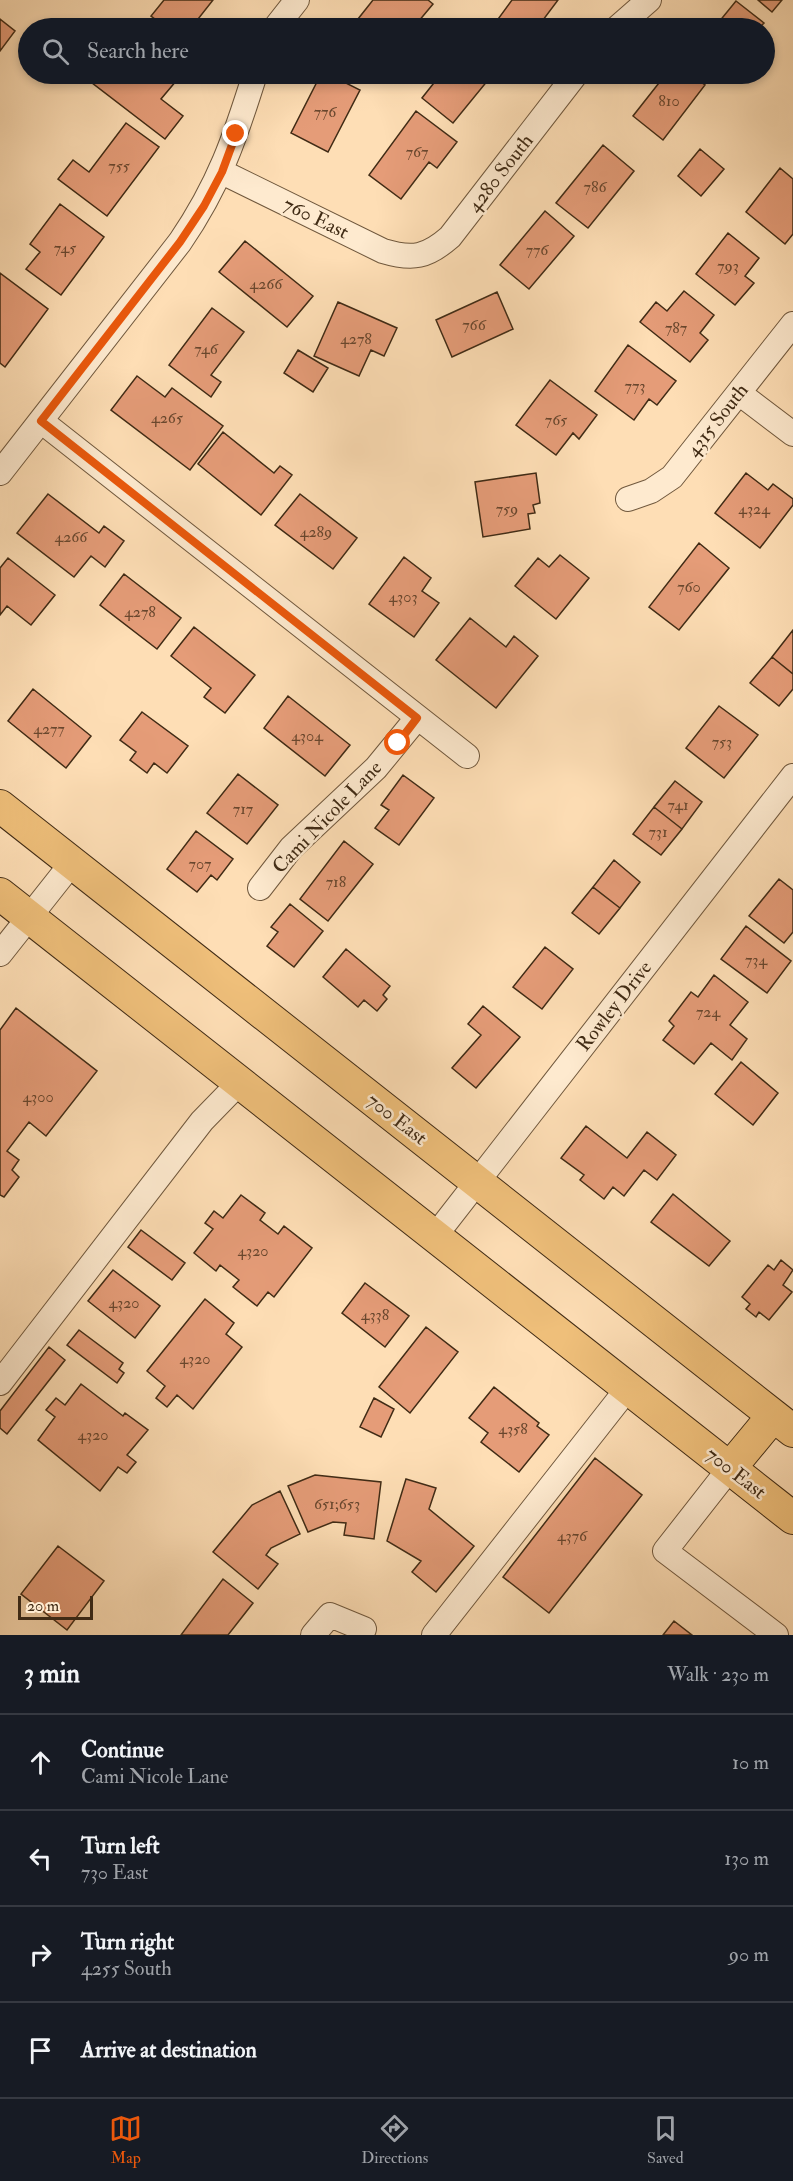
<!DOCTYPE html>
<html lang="en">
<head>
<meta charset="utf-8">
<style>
	:root { --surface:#171b24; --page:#20242c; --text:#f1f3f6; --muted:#9ea1a6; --line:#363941; --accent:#ea580c }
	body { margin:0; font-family:"IM FELL Double Pica",serif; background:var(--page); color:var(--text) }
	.scale { position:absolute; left:18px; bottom:15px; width:75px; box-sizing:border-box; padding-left:6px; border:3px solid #402b15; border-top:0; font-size:16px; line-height:21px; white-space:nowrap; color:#402b15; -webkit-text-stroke:4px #feeacf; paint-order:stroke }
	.stop { position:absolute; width:18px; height:18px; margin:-14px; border:4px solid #ea580c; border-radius:50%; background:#fff }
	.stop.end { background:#ea580c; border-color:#fff; box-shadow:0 2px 6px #0008 }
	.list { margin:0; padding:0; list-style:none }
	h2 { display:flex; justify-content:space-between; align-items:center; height:78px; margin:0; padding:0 24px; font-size:26px }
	h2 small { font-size:20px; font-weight:400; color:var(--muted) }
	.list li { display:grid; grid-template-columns:39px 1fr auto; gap:18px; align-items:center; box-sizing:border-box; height:96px; padding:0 24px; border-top:2px solid var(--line) }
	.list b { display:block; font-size:22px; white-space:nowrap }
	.list p { margin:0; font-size:20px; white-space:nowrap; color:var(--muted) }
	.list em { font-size:20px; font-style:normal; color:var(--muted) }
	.icon { flex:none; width:33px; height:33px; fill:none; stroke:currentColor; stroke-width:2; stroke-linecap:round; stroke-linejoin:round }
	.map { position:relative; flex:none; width:793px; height:1635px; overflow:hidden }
	.search { position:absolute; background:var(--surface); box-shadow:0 3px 9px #0003; left:18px; right:18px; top:18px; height:66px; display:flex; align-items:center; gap:15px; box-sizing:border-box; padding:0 21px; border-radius:33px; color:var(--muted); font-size:22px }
	.sheet { height:462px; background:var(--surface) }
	nav { display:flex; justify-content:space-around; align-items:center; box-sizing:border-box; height:84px; border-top:2px solid var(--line); background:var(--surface); font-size:16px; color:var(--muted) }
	nav a { display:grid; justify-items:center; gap:3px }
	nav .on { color:var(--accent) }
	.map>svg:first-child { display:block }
	.building { fill:#e59c78; stroke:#402b15; stroke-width:1.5 }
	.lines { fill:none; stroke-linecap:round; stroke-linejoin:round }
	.minor-casing { stroke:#70583d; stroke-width:26 }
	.major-casing { stroke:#402b15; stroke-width:34 }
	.minor { stroke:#feeacf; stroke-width:24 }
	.major { stroke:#efbf7a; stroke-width:32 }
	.route { stroke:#ea580c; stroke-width:8 }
	.labels { text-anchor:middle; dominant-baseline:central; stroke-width:5; stroke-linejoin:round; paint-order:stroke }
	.number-label { font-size:16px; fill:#69472e }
	.street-label { font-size:20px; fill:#402b15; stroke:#feeacf }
</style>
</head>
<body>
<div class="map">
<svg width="793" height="1635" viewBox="0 0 793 1635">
	<rect width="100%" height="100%" fill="#fedeb5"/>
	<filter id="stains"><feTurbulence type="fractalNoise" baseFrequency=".00333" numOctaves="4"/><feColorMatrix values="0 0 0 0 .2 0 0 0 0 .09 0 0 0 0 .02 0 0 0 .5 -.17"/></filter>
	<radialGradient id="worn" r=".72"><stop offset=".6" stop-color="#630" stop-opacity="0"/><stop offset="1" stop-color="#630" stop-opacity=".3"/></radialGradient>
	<!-- building -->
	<path class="building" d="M 164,0 L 213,0 L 191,28 L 167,28 L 151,16 Z
		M 373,0 L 428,0 L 433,4 L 413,28 L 369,28 L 358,19 Z
		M 512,0 L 558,0 L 537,28 L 496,28 L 493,26 Z
		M 758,0 L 782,0 L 772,12 Z
		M 736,1 L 764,23 L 759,28 L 714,28 Z
		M 0,19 L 15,31 L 0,51 Z
		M 91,74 L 182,74 L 161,99 L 183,116 L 165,139 L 87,79 Z
		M 321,74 L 328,74 L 360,90 L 328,152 L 291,133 Z
		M 441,74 L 493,74 L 453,123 L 422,98 Z
		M 666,74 L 690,74 L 705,85 L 663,140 L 633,116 Z
		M 416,111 L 457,142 L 437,168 L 429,162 L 401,199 L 369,175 Z
		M 126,123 L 159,147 L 107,216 L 58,179 L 73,160 L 89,172 Z
		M 603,145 L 634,171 L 588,228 L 556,203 Z
		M 700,149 L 724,169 L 701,196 L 678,176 Z
		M 780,168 L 793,179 L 793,234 L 785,244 L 746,212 Z
		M 60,204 L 104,237 L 61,295 L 26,269 L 40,252 L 30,244 Z
		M 545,211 L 574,236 L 529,289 L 500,265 Z
		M 728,233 L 759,258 L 745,276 L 754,283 L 735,305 L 696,274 Z
		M 245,241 L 313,296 L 287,327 L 219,272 Z
		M 0,273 L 48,309 L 5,367 L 0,363 Z
		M 684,291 L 714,315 L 700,333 L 708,340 L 690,362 L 640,322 L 656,302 L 667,311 Z
		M 497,292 L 513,329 L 452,357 L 436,320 Z
		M 338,302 L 397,328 L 384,356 L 371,350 L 359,376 L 314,356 Z
		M 212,308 L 244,332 L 211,375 L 221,382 L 211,397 L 169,365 Z
		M 628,345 L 676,381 L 657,405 L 649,399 L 634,420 L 595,391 Z
		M 298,350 L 328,368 L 313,392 L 284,373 Z
		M 137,376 L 165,397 L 172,388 L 223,426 L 190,470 L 111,410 Z
		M 550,380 L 597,415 L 579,439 L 573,433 L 556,455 L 516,425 Z
		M 223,432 L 274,473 L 280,466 L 292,475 L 261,515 L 198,464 Z
		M 536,473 L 540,503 L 533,505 L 535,513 L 528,514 L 530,529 L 483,537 L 475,482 Z
		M 746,473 L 768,490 L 773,484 L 793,499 L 793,505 L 760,548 L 715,513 Z
		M 48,494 L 99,533 L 104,526 L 124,541 L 105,567 L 91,556 L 74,577 L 17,533 Z
		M 300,494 L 357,538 L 333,569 L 275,525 Z
		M 699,543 L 729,568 L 679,630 L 649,607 Z
		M 560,555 L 589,578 L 556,619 L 515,586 L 538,558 L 549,567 Z
		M 404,557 L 431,578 L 422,591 L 439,603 L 414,637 L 369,604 Z
		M 8,558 L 55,595 L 31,625 L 7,606 L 0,615 L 0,568 Z
		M 124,574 L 181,618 L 157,649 L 100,605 Z
		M 470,618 L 506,647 L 514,636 L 538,656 L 496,708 L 436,660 Z
		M 194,627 L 255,675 L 225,713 L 204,697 L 211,688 L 171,656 Z
		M 793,630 L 793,674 L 772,657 Z
		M 772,657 L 793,674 L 793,689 L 779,706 L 750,683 Z
		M 33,689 L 91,736 L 66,768 L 8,721 Z
		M 288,696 L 350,745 L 325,776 L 264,728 Z
		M 719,706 L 758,735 L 724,778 L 686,748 Z
		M 142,712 L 188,746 L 167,773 L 154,763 L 147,773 L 130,760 L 136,752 L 120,740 Z
		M 238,774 L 278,805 L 247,844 L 207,813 Z
		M 403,775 L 434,798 L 399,845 L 375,828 L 389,810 L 381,805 Z
		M 675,781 L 702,802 L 682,829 L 654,807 Z
		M 654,807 L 682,829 L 661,855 L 633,834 Z
		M 196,831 L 233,859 L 217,880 L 211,875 L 197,892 L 167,869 Z
		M 344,841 L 373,864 L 328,921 L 300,899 Z
		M 614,860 L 640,882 L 620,908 L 593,887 Z
		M 779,879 L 793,890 L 793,932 L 784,943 L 749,916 Z
		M 593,887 L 620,908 L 599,934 L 572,913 Z
		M 290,904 L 323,931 L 294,967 L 267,946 L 278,932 L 271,927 Z
		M 746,926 L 791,961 L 767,993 L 721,959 Z
		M 545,947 L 573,969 L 542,1009 L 513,987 Z
		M 346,949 L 390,986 L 383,995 L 387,999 L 377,1011 L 364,1000 L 358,1007 L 323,977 Z
		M 714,975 L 748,1002 L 730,1025 L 747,1039 L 732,1060 L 711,1043 L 694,1064 L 663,1040 L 674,1026 L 669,1021 L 691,992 L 698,997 Z
		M 483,1006 L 520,1037 L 476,1088 L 452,1068 L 481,1035 L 468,1024 Z
		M 16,1008 L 97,1071 L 46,1136 L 29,1122 L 7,1151 L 19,1160 L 12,1170 L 19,1177 L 4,1197 L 0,1195 L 0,1030 Z
		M 741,1062 L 778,1093 L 753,1125 L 715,1094 Z
		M 586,1126 L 627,1158 L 647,1132 L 676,1155 L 657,1180 L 644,1170 L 624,1196 L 613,1187 L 604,1199 L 580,1180 L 584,1175 L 561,1158 Z
		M 673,1194 L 730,1241 L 709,1266 L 651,1222 Z
		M 241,1195 L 265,1213 L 260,1220 L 278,1234 L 284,1226 L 312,1248 L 274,1297 L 268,1292 L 257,1306 L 233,1287 L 239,1280 L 220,1265 L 216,1271 L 194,1253 L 213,1229 L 205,1223 L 214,1211 L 223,1218 Z
		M 141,1230 L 185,1263 L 172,1280 L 128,1247 Z
		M 781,1260 L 793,1270 L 783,1285 L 792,1292 L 769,1320 L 759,1312 L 756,1317 L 746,1309 L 750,1304 L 742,1297 L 768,1265 L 774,1270 Z
		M 113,1270 L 160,1306 L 135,1338 L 88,1301 Z
		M 365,1283 L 409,1316 L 385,1347 L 342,1313 Z
		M 205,1299 L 234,1323 L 226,1334 L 242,1347 L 193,1409 L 177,1395 L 167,1407 L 156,1398 L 165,1386 L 147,1371 Z
		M 426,1327 L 458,1352 L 410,1413 L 379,1387 Z
		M 79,1330 L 123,1363 L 119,1369 L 124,1373 L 117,1383 L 67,1345 Z
		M 49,1347 L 65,1360 L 7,1434 L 0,1428 L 0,1411 Z
		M 81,1384 L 123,1416 L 125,1413 L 148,1430 L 127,1455 L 136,1462 L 127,1473 L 118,1467 L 100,1491 L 38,1440 L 55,1417 L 46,1410 L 56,1398 L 65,1405 Z
		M 494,1387 L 539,1423 L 537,1426 L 549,1435 L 519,1472 L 481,1442 L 488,1433 L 469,1418 Z
		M 374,1398 L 394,1409 L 381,1437 L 360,1427 Z
		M 595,1458 L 642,1495 L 549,1613 L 503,1577 Z
		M 315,1475 L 381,1482 L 374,1539 L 344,1535 L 346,1523 L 333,1522 L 308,1532 L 288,1486 Z
		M 406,1479 L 436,1488 L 429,1509 L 474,1546 L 436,1592 L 412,1572 L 421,1561 L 387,1541 Z
		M 280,1491 L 300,1534 L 271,1548 L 266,1555 L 278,1564 L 258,1589 L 213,1552 L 252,1505 Z
		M 58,1546 L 104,1581 L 67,1630 L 21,1594 Z
		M 223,1579 L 253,1603 L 228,1635 L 181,1635 Z
		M 674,1621 L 692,1635 L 663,1635 Z"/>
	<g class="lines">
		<!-- minor casing -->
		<g class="minor-casing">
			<path id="minor" d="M 275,28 L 297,0
				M 617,28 L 649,0
				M 222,172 L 383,251 C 413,260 427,257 450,237 L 576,74
				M 739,393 L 793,434
				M 41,421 L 467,756
				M 0,473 L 180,242 C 219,185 235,138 255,74
				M 628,499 L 651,491 L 672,477 L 793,324
				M 260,888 L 291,848 L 376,768 L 417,718
				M 0,954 L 72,863
				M 435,1236 L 793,776
				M 0,1383 L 202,1121 L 239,1083
				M 730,1468 L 665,1551 L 776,1635
				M 313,1635 L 330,1615 L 364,1629
				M 434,1635 L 628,1388"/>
		</g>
		<!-- major casing -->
		<g class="major-casing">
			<path id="major" d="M 0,806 L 793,1431
				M 0,894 L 793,1518
				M 730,1468 L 773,1416"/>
		</g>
		<!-- minor -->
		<use href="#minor" class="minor"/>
		<!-- major -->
		<use href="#major" class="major"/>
	</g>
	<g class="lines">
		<!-- route -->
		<path class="route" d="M 236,134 L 222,172 L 204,206 L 180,242 L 41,421 L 417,718 L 398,743"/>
	</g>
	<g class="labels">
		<!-- number labels -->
		<g class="number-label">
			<text x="669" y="101">810</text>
			<text x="325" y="112">776</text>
			<text x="417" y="152">767</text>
			<text x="119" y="166">755</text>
			<text x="595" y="187">786</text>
			<text x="65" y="248">745</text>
			<text x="537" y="250">776</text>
			<text x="728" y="266">793</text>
			<text x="266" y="284">4266</text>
			<text x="474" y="325">766</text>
			<text x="676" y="328">787</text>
			<text x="356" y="339">4278</text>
			<text x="206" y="349">746</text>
			<text x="635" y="386">773</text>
			<text x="167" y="418">4265</text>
			<text x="556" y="420">765</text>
			<text x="507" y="509">759</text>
			<text x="754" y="509">4324</text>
			<text x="316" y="532">4289</text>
			<text x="71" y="537">4266</text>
			<text x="689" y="587">760</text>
			<text x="403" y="597">4303</text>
			<text x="140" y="612">4278</text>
			<text x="49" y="729">4277</text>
			<text x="307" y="736">4304</text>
			<text x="722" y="742">753</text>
			<text x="678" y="805">741</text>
			<text x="243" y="809">717</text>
			<text x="658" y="832">731</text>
			<text x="200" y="864">707</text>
			<text x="336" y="882">718</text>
			<text x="756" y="960">734</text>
			<text x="708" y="1012">724</text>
			<text x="38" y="1097">4300</text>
			<text x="253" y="1251">4320</text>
			<text x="124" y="1303">4320</text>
			<text x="375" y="1315">4338</text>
			<text x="195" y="1359">4320</text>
			<text x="513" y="1429">4358</text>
			<text x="93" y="1435">4320</text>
			<text x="337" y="1504">651;653</text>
			<text x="572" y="1536">4376</text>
		</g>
		<!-- street labels -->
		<g class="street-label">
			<text transform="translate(500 173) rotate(-52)">4280 South</text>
			<text transform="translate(316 218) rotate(26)">760 East</text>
			<text transform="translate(717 420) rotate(-52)">4315 South</text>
			<text transform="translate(327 817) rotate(-46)">Cami Nicole Lane</text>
			<text transform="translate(614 1006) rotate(-52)">Rowley Drive</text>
			<text transform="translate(397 1119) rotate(38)">700 East</text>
			<text transform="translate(736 1473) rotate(38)">700 East</text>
		</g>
	</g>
	<rect width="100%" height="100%" filter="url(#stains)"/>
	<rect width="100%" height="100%" fill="url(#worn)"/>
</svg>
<div class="scale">20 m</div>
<div class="stop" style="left:398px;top:743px"></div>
<div class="stop end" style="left:236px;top:134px"></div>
<div class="search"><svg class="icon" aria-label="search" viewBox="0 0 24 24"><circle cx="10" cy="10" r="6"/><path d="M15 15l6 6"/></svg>Search here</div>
</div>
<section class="sheet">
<h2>3 min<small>Walk · 230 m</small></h2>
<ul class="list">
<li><svg class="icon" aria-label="ahead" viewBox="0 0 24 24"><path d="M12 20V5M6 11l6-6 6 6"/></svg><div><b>Continue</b><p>Cami Nicole Lane</p></div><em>10 m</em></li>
<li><svg class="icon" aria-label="left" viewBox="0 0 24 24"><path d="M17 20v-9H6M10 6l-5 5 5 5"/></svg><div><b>Turn left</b><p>730 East</p></div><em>130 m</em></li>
<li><svg class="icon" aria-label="right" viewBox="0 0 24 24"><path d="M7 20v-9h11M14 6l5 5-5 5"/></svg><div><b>Turn right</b><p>4255 South</p></div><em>90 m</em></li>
<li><svg class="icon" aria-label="arrive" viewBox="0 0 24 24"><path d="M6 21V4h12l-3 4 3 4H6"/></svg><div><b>Arrive at destination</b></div></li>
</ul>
</section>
<nav>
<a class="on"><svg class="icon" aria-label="map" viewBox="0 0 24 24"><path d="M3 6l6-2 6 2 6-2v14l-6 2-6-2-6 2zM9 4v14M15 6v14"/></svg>Map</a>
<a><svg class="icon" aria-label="directions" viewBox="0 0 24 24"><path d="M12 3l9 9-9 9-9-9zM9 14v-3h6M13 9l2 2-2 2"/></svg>Directions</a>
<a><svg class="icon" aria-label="saved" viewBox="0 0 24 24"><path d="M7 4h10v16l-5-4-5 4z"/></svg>Saved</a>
</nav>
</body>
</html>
